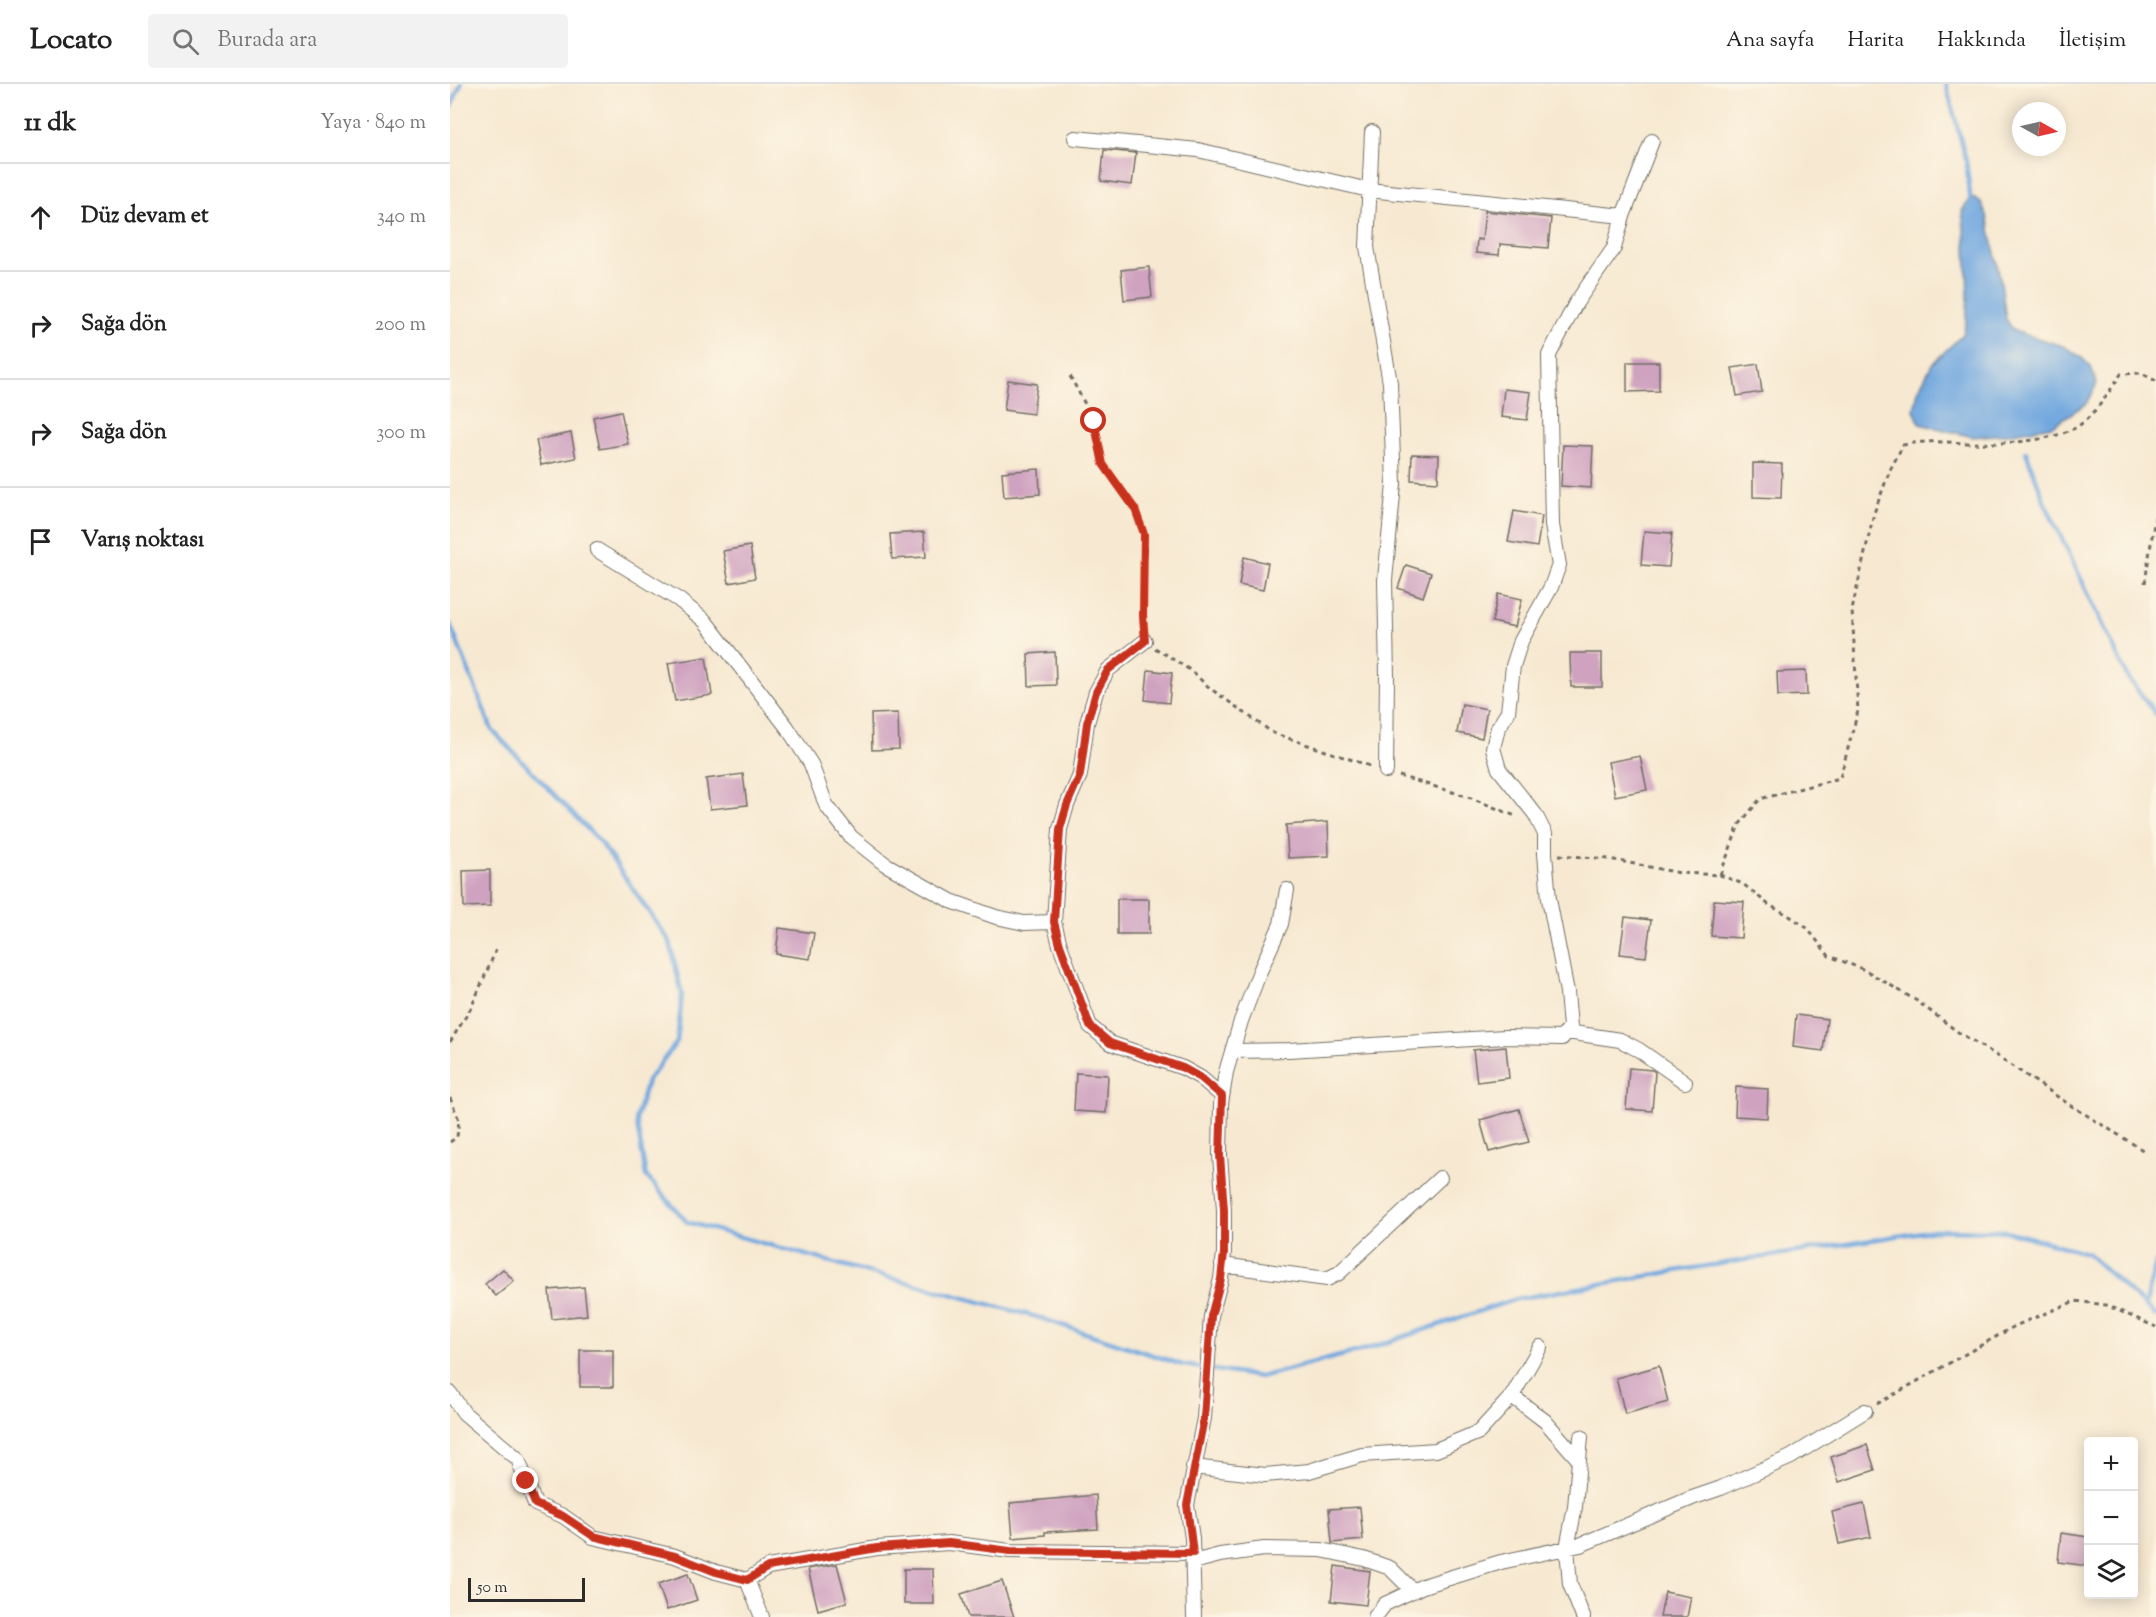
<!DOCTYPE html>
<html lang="tr">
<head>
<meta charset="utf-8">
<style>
	:root { --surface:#fff; --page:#f2f2f2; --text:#222; --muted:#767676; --line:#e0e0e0 }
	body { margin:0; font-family:"Sorts Mill Goudy",serif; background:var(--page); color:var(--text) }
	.controls { position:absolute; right:18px; bottom:18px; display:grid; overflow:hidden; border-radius:6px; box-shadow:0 3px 15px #0003 }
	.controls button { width:54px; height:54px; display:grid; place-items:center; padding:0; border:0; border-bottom:2px solid var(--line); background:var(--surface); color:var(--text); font:30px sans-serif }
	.compass { position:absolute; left:1562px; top:18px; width:54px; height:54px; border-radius:50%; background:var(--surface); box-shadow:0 3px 15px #0003; rotate:98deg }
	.scale { position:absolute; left:18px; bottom:15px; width:117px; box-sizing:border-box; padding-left:6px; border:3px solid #2b2b2b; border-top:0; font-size:16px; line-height:21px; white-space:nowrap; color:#2b2b2b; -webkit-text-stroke:4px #fcf5e5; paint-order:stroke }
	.stop { position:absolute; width:18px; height:18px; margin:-14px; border:4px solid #c8321e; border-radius:50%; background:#fff }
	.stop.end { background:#c8321e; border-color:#fff; box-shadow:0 2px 6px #0008 }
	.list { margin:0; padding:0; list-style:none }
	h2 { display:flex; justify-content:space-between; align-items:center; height:78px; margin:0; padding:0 24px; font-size:26px }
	h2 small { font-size:20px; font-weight:400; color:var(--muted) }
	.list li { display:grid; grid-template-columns:39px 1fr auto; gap:18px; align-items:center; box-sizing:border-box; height:108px; padding:0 24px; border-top:2px solid var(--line) }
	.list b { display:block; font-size:22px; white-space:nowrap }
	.list em { font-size:20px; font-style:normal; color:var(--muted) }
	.icon { flex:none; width:33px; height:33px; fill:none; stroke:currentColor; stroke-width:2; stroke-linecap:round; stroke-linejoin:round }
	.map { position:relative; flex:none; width:1706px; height:1533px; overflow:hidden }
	header { display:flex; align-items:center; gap:36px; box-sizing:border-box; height:84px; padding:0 30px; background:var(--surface); border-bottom:2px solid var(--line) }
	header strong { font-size:28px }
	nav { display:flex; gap:33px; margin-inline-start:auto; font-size:21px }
	.search { width:420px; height:54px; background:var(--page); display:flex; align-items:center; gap:15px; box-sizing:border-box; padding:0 21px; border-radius:6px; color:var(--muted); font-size:22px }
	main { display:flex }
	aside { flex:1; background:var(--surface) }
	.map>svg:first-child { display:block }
	.water { fill:#71a7df; stroke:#4e6985; stroke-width:1.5 }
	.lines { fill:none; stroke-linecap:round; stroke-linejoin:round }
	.stream { stroke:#71a7df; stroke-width:4.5 }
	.building { fill:#cfa2c0 }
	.minor-casing { stroke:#726e65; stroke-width:16 }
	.path { stroke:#726e65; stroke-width:3; stroke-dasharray:4.5 4.5; stroke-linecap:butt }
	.minor { stroke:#fff; stroke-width:14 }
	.route { stroke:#c8321e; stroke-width:8 }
</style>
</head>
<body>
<header>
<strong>Locato</strong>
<div class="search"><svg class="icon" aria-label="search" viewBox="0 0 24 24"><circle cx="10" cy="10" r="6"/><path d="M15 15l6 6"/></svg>Burada ara</div>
<nav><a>Ana sayfa</a><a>Harita</a><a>Hakkında</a><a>İletişim</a></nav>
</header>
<main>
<aside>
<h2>11 dk<small>Yaya · 840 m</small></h2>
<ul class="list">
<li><svg class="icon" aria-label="ahead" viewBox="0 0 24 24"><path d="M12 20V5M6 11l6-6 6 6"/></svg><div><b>Düz devam et</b></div><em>340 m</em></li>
<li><svg class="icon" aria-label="right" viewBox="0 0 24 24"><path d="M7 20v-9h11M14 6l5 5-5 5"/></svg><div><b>Sağa dön</b></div><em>200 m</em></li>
<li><svg class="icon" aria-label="right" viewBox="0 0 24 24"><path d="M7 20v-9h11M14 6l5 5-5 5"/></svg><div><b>Sağa dön</b></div><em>300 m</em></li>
<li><svg class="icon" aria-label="arrive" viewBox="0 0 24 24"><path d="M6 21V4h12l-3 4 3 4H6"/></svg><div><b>Varış noktası</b></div></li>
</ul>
</aside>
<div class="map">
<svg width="1706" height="1533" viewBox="0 0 1706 1533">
	<rect width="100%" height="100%" fill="#fcf5e5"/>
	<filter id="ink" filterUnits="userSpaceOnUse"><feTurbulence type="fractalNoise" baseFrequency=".0167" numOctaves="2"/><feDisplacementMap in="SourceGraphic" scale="12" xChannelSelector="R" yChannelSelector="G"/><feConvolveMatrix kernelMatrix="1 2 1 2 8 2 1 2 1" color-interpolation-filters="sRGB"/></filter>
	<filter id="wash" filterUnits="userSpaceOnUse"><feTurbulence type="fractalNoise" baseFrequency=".008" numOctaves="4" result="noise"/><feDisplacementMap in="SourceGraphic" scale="24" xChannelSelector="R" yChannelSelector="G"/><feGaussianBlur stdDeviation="1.35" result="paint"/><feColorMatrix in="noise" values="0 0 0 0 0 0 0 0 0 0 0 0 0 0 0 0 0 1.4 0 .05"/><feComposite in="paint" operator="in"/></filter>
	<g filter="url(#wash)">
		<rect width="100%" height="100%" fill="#f7e9d1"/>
		<!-- water -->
		<path class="water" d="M 1519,115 L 1526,115 L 1531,118 L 1537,131 L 1551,198 L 1556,235 L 1564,247 L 1613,262 L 1630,272 L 1641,283 L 1647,300 L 1636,320 L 1602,342 L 1557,350 L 1523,353 L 1470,340 L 1464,326 L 1468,307 L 1482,280 L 1513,250 L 1516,238 L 1518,212 L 1516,162 L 1512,127 Z"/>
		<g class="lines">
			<!-- stream -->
			<path class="stream" d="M 1496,0 L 1516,76 L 1521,120
				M 0,25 L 11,0
				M 1576,368 L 1595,419 L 1678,594 L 1706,630
				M 0,540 L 42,646 L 151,759 L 220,858 L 232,911 L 227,958 L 197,997 L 186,1035 L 196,1092 L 237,1138 L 403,1184 L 587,1233 L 733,1281 L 810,1293 L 917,1265 L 1066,1215 L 1225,1187 L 1485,1146 L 1556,1147 L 1637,1169 L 1706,1232
				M 1695,1223 L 1706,1178"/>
		</g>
		<g id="blocks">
			<!-- building -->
			<path class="building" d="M 654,66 L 686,69 L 682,101 L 651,97 Z
				M 1035,127 L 1101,134 L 1098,164 L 1050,160 L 1049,171 L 1026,169 L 1027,155 L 1032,156 Z
				M 699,183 L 702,213 L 674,216 L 671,186 Z
				M 1177,278 L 1209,278 L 1209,307 L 1177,308 Z
				M 1308,280 L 1312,308 L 1287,312 L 1282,284 Z
				M 558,296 L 587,300 L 583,330 L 554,326 Z
				M 1054,305 L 1081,308 L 1077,336 L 1051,333 Z
				M 171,327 L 178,360 L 150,365 L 143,333 Z
				M 121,349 L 126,374 L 91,381 L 86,356 Z
				M 1113,361 L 1143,362 L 1141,404 L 1111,402 Z
				M 962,370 L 989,371 L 988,398 L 961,396 Z
				M 1303,379 L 1332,380 L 1331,414 L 1303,413 Z
				M 589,385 L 590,410 L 554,413 L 552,388 Z
				M 1064,427 L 1092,432 L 1087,463 L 1058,458 Z
				M 1194,447 L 1222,449 L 1219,483 L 1191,481 Z
				M 474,448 L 476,473 L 442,475 L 440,450 Z
				M 300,462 L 305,494 L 279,499 L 273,467 Z
				M 794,473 L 818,479 L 813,506 L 789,501 Z
				M 956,481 L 981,489 L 973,513 L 948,504 Z
				M 1048,510 L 1072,515 L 1065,543 L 1042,538 Z
				M 605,568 L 606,601 L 579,602 L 578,570 Z
				M 1120,569 L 1152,569 L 1152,603 L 1121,603 Z
				M 256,573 L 262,611 L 225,617 L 218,579 Z
				M 698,586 L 722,589 L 719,619 L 695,616 Z
				M 1356,587 L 1357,611 L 1328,612 L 1327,588 Z
				M 1012,620 L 1037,625 L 1032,654 L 1007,649 Z
				M 448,629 L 449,665 L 422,666 L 421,630 Z
				M 1190,672 L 1197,706 L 1165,712 L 1158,678 Z
				M 293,690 L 297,721 L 260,725 L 256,695 Z
				M 878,738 L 879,772 L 838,774 L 836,741 Z
				M 40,786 L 40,822 L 14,823 L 13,787 Z
				M 667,815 L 699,815 L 699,850 L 667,850 Z
				M 1264,816 L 1294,818 L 1291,854 L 1261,852 Z
				M 1175,833 L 1201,836 L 1196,873 L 1170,870 Z
				M 329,844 L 364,849 L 360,875 L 326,870 Z
				M 1346,931 L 1377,935 L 1373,967 L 1343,963 Z
				M 1056,963 L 1059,994 L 1027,998 L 1023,966 Z
				M 1179,984 L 1202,986 L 1205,988 L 1202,1027 L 1176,1025 Z
				M 626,989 L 658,991 L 656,1029 L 624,1027 Z
				M 1286,1003 L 1318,1005 L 1317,1034 L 1285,1032 Z
				M 1069,1025 L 1079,1058 L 1039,1068 L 1030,1036 Z
				M 53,1185 L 64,1197 L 46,1212 L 35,1200 Z
				M 134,1203 L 137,1231 L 102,1235 L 99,1206 Z
				M 130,1266 L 163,1266 L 163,1303 L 130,1303 Z
				M 1209,1282 L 1218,1318 L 1175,1330 L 1166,1294 Z
				M 1417,1361 L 1425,1386 L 1389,1398 L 1381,1373 Z
				M 646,1411 L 648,1445 L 595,1448 L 595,1451 L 563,1454 L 560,1419 Z
				M 1414,1420 L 1421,1453 L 1389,1460 L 1382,1428 Z
				M 910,1423 L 913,1456 L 882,1459 L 879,1425 Z
				M 1611,1449 L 1638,1453 L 1638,1482 L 1608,1478 Z
				M 387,1480 L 397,1518 L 368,1526 L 358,1485 Z
				M 885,1482 L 920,1487 L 916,1521 L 881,1517 Z
				M 454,1485 L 483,1485 L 484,1520 L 454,1520 Z
				M 238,1490 L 247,1516 L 217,1526 L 208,1500 Z
				M 552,1497 L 564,1533 L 518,1533 L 511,1510 Z
				M 1215,1508 L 1241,1513 L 1237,1533 L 1210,1533 Z"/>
		</g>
	</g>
	<g filter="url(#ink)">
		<use href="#blocks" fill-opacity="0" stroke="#726e65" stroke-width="1.5"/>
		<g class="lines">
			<!-- minor casing -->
			<g class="minor-casing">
				<path id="minor" d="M 922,48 L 917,163 L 940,299 L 944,400 L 935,496 L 937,592 L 936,687
					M 625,54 L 748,66 L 919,106 L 1173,132
					M 147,466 L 229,516 L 255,537 L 337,643 L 361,680 L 376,721 L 401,753 L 435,780 L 501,817 L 546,833 L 574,839 L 604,838
					M 695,557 L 658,586 L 646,608 L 637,639 L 630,691 L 617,721 L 610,745 L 604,838 L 610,861 L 640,942 L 660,959 L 733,984 L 751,994 L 772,1012
					M 1117,948 L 1170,956 L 1189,966 L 1235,998
					M 782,967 L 839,966 L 1055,953 L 1112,954 L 1120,943 L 1117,908 L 1099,815 L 1095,770 L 1095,750 L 1085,730 L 1049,685 L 1043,664 L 1048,644 L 1058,628 L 1063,582 L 1071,557 L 1101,503 L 1109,481 L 1102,441 L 1099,271 L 1126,219 L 1164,164 L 1173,132 L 1202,57
					M 772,1181 L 877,1195 L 889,1189 L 990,1094
					M 0,1309 L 14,1329 L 68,1375 L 85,1420 L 113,1432 L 143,1453 L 225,1472 L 266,1488 L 297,1496 L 318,1483 L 427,1464 L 499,1459 L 560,1467 L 743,1469
					M 1062,1312 L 1095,1337 L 1129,1376
					M 1131,1353 L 1125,1423 L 1117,1464 L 1120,1500 L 1133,1533
					M 743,1383 L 815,1391 L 859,1387 L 912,1371 L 986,1366 L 1029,1348 L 1062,1312 L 1090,1263
					M 743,1478 L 770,1471 L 814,1465 L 871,1466 L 914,1475 L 940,1484 L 963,1507
					M 297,1496 L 312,1533
					M 744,1533 L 742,1454 L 737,1421 L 754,1334 L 761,1232 L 771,1195 L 774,1169 L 774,1126 L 770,1071 L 771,1020 L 776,988 L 791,937 L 810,887 L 831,840 L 837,806
					M 925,1533 L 935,1520 L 973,1502 L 1051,1478 L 1130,1461 L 1242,1414 L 1271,1404 L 1341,1373 L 1415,1327"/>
			</g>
			<!-- path -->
			<path class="path" d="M 620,292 L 644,337 L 653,380 L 685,425 L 694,450 L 694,545
				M 1695,499 L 1706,426
				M 705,564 L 740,586 L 761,605 L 823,649 L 923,683
				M 949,692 L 1016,712 L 1068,733
				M 1109,771 L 1159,775 L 1230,789 L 1270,791 L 1293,800 L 1319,821 L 1338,831 L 1357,844 L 1379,872 L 1415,886 L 1467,917 L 1508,948 L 1546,971 L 1617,1019 L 1696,1068
				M 1270,791 L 1289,741 L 1310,715 L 1390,694 L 1408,627 L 1402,526 L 1424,429 L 1440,386 L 1453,361 C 1478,355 1497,359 1522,359 C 1553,360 1595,358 1623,345 C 1643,335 1659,308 1671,290 L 1691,289 L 1706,297
				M 0,958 L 21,924 L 46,866
				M 0,1014 L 9,1036 L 7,1053 L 0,1058
				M 1427,1320 L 1565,1242 L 1625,1217 L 1656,1221 L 1706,1243"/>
			<!-- minor -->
			<use href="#minor" class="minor"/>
		</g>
	</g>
	<g class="lines" filter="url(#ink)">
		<!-- route -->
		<path class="route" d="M 76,1397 L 85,1420 L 113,1432 L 143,1452 L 225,1472 L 266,1488 L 297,1496 L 318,1483 L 427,1464 L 499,1459 L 560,1467 L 743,1469 L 737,1421 L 754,1334 L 761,1232 L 771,1195 L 774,1169 L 774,1126 L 770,1071 L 772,1012 L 751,994 L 733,984 L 660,959 L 640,942 L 610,861 L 604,838 L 610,745 L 617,721 L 630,691 L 637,639 L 646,608 L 658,586 L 695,557 L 693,532 L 694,450 L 685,425 L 653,380 L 644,337"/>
	</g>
</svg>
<div class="controls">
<button>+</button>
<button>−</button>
<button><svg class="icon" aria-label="layers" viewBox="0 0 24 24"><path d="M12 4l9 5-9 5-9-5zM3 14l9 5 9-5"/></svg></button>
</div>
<svg class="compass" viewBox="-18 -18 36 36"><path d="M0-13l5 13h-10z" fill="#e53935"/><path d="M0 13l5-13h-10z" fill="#767676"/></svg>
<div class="scale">50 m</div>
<div class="stop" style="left:644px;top:337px"></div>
<div class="stop end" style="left:76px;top:1397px"></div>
</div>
</main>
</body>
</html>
